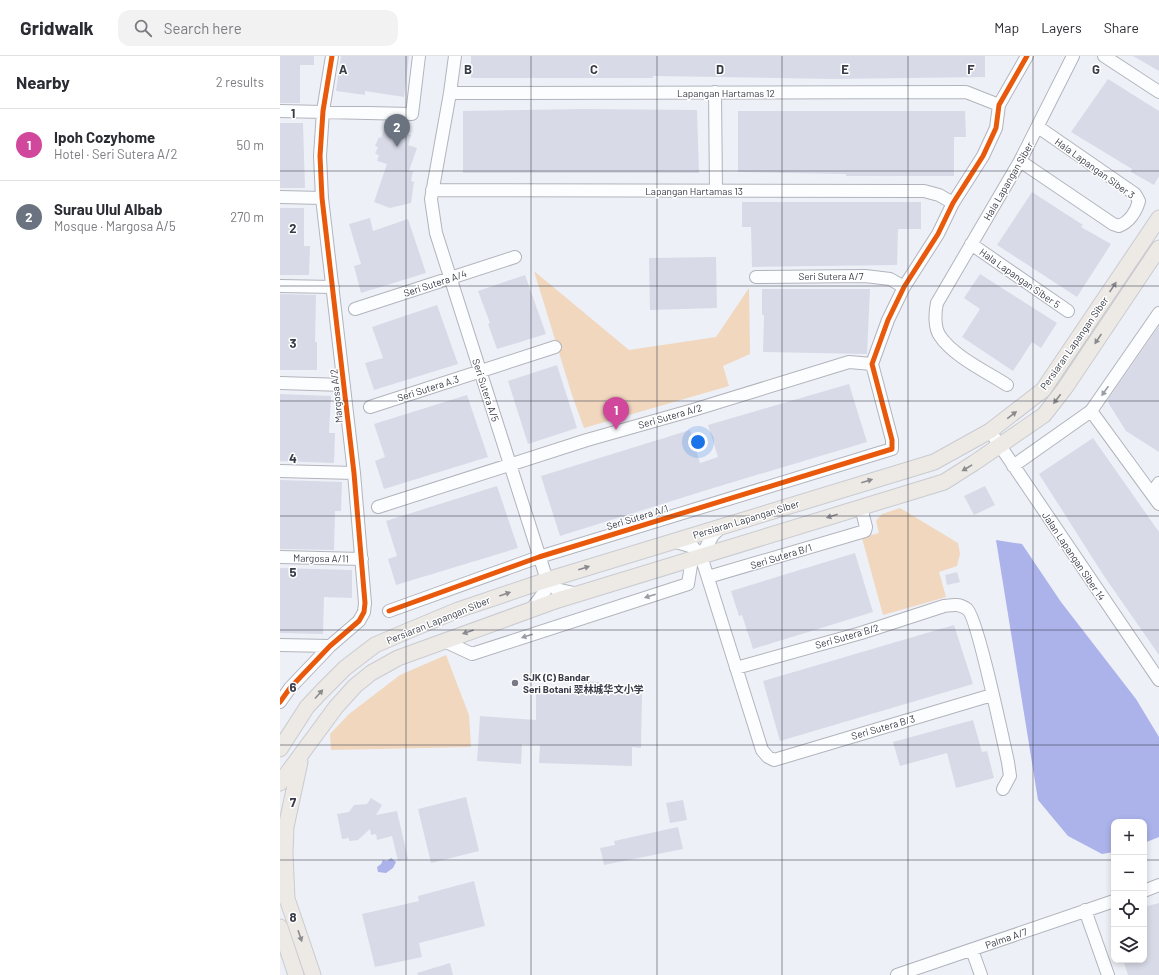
<!DOCTYPE html>
<html lang="en">
<head>
<meta charset="utf-8">
<style>
	:root { --surface:#fff; --page:#f2f2f3; --text:#2b2b33; --muted:#7c7c81; --line:#e1e1e2; --accent:#0b8043 }
	body { margin:0; font-family:Barlow,"Noto Sans SC",sans-serif; background:var(--page); color:var(--text) }
	.controls { position:absolute; right:12px; bottom:12px; display:grid; overflow:hidden; border-radius:8px; box-shadow:0 2px 6px #0003 }
	.controls button { width:36px; height:36px; display:grid; place-items:center; padding:0; border:0; border-bottom:1px solid var(--line); background:var(--surface); color:var(--text); font:20px sans-serif }
	.you { position:absolute; left:418px; top:386px; width:14px; height:14px; margin:-10px; border:3px solid #fff; border-radius:50%; background:#1a73e8; box-shadow:0 0 0 6px #1a73e833 }
	.badge { display:grid; place-items:center; width:26px; height:26px; border-radius:50%; background:var(--accent); color:#fff; font-size:13px; font-weight:700 }
	.pin { position:absolute; translate:-50% -33px; filter:drop-shadow(0 1px 2px #0008) }
	.pin::after { content:''; position:absolute; top:21px; width:14px; height:12px; background:inherit; clip-path:polygon(0 0,100% 0,50% 100%) }
	.list { margin:0; padding:0; list-style:none }
	h2 { display:flex; justify-content:space-between; align-items:center; height:52px; margin:0; padding:0 16px; font-size:17px }
	h2 small { font-size:13px; font-weight:400; color:var(--muted) }
	.list li { display:grid; grid-template-columns:26px 1fr auto; gap:12px; align-items:center; box-sizing:border-box; height:72px; padding:0 16px; border-top:1px solid var(--line) }
	.list b { display:block; font-size:15px; white-space:nowrap }
	.list p { margin:0; font-size:13px; white-space:nowrap; color:var(--muted) }
	.list em { font-size:13px; font-style:normal; color:var(--muted) }
	.icon { flex:none; width:22px; height:22px; fill:none; stroke:currentColor; stroke-width:2; stroke-linecap:round; stroke-linejoin:round }
	.map { position:relative; flex:none; width:879px; height:919px; overflow:hidden }
	header { display:flex; align-items:center; gap:24px; box-sizing:border-box; height:56px; padding:0 20px; background:var(--surface); border-bottom:1px solid var(--line) }
	header strong { font-size:19px }
	nav { display:flex; gap:22px; margin-inline-start:auto; font-size:14px }
	.search { width:280px; height:36px; background:var(--page); display:flex; align-items:center; gap:10px; box-sizing:border-box; padding:0 14px; border-radius:12px; color:var(--muted); font-size:15px }
	main { display:flex }
	aside { flex:1; background:var(--surface) }
	.map>svg:first-child { display:block }
	.green { fill:#f0d7be }
	.water { fill:#acb3ea }
	.building { fill:#d8dae7 }
	.lines { fill:none; stroke-linecap:round; stroke-linejoin:round }
	.minor-casing { stroke:#b2b4bd; stroke-width:14 }
	.major-casing { stroke:#c9cbd0; stroke-width:17 }
	.minor { stroke:#fcfdfe; stroke-width:12 }
	.major { stroke:#ede9e5; stroke-width:15 }
	.cycleway-casing { stroke:#fff; stroke-width:8 }
	.cycleway { stroke:#e8590c; stroke-width:5 }
	.oneway { fill:#8a8a8f }
	.oneway2 { fill:#9a9ca4 }
	.grid { fill:none; stroke:#393c49; stroke-width:1; stroke-opacity:0.55 }
	.poi-dot { fill:#787b86; stroke:#fff; stroke-width:1.5 }
	.labels { text-anchor:middle; dominant-baseline:central; stroke-width:3; stroke-linejoin:round; paint-order:stroke }
	.street-label { font-size:10px; fill:#393c49; stroke:#fff }
	.poi-label { font-size:10px; font-weight:bold; fill:#393c49; stroke:#fff; text-anchor:start }
	.grid-label { font-size:13px; text-anchor:middle; font-weight:bold; fill:#393c49; stroke:#fff; stroke-width:3; stroke-linejoin:round; paint-order:stroke }
</style>
</head>
<body>
<header>
<strong>Gridwalk</strong>
<div class="search"><svg class="icon" aria-label="search" viewBox="0 0 24 24"><circle cx="10" cy="10" r="6"/><path d="M15 15l6 6"/></svg>Search here</div>
<nav><a>Map</a><a>Layers</a><a>Share</a></nav>
</header>
<main>
<aside>
<h2>Nearby<small>2 results</small></h2>
<ul class="list">
<li><span class="badge" style="background:#d1479c">1</span><div><b>Ipoh Cozyhome</b><p>Hotel · Seri Sutera A/2</p></div><em>50 m</em></li>
<li><span class="badge" style="background:#6b7280">2</span><div><b>Surau Ulul Albab</b><p>Mosque · Margosa A/5</p></div><em>270 m</em></li>
</ul>
</aside>
<div class="map">
<svg width="879" height="919" viewBox="0 0 879 919">
	<rect width="100%" height="100%" fill="#eef0f7"/>
	<!-- green -->
	<path class="green" d="M 254,215 L 349,294 L 436,281 L 469,232 L 470,298 L 443,310 L 449,330 L 304,372 L 292,339 Z
		M 620,452 L 678,487 L 680,498 L 677,510 L 659,516 L 666,541 L 603,559 L 582,482 L 599,477 L 596,465 L 602,458 Z
		M 166,599 L 189,659 L 191,691 L 51,694 L 50,678 L 69,658 L 120,619 Z"/>
	<!-- water -->
	<path class="water" d="M 716,484 L 742,488 L 781,546 L 856,643 L 879,681 L 879,781 L 864,787 L 864,766 L 834,766 L 834,796 L 822,798 L 788,780 L 758,744 Z
		M 111,802 L 116,806 L 113,812 L 106,817 L 98,816 L 97,811 L 101,808 L 103,804 L 107,805 Z"/>
	<!-- building -->
	<path class="building" d="M 0,0 L 34,0 L 34,9 L 20,9 L 20,47 L 0,47 Z
		M 61,0 L 129,0 L 124,41 L 85,35 L 85,39 L 56,35 Z
		M 191,0 L 705,0 L 705,21 L 552,23 L 373,20 L 373,22 L 191,22 Z
		M 853,0 L 879,0 L 879,15 Z
		M 828,23 L 879,55 L 879,120 L 874,129 L 851,116 L 852,113 L 791,76 Z
		M 302,53 L 417,54 L 419,117 L 183,117 L 183,55 Z
		M 458,55 L 685,55 L 686,81 L 674,81 L 674,120 L 566,120 L 566,118 L 458,116 Z
		M 0,67 L 23,67 L 25,132 L 0,132 Z
		M 109,71 L 131,79 L 128,89 L 137,92 L 129,115 L 133,115 L 131,125 L 134,126 L 131,147 L 110,152 L 94,146 L 107,108 L 97,105 L 99,99 L 95,98 L 98,91 L 95,90 L 99,81 L 101,82 L 104,74 L 108,75 Z
		M 752,136 L 803,169 L 801,171 L 831,188 L 797,241 L 717,189 Z
		M 462,146 L 641,146 L 641,173 L 618,173 L 617,209 L 472,211 L 471,171 L 462,171 Z
		M 0,152 L 24,152 L 24,190 L 30,190 L 29,219 L 0,219 Z
		M 90,162 L 93,175 L 128,163 L 146,217 L 81,237 L 74,210 L 81,208 L 69,168 Z
		M 436,201 L 437,252 L 370,254 L 369,202 Z
		M 700,218 L 777,267 L 761,292 L 752,286 L 733,315 L 682,281 L 700,253 L 684,242 Z
		M 245,219 L 266,278 L 217,293 L 208,268 L 210,267 L 198,235 Z
		M 482,233 L 590,233 L 587,298 L 483,296 L 484,259 L 482,259 Z
		M 0,238 L 36,239 L 35,286 L 37,286 L 37,314 L 0,314 Z
		M 157,249 L 178,308 L 94,334 L 85,307 L 103,302 L 92,271 Z
		M 879,270 L 879,396 L 846,375 L 829,348 L 828,343 Z
		M 277,309 L 297,372 L 248,388 L 228,325 Z
		M 569,328 L 587,386 L 430,433 L 280,480 L 261,420 L 410,374 L 420,407 L 438,401 L 428,369 Z
		M 0,338 L 51,340 L 49,377 L 55,377 L 54,407 L 0,405 Z
		M 187,339 L 208,401 L 104,433 L 95,405 L 105,401 L 94,368 Z
		M 813,382 L 879,476 L 879,599 L 824,520 L 759,418 Z
		M 0,424 L 62,426 L 61,455 L 55,455 L 54,494 L 0,493 Z
		M 217,430 L 238,492 L 116,529 L 108,503 L 117,500 L 106,465 Z
		M 705,430 L 715,449 L 694,459 L 684,440 Z
		M 575,497 L 593,556 L 473,593 L 462,559 L 459,560 L 451,535 Z
		M 0,512 L 72,514 L 72,542 L 44,541 L 43,578 L 0,577 Z
		M 677,516 L 680,526 L 667,529 L 665,519 Z
		M 674,569 L 693,628 L 500,685 L 483,625 Z
		M 302,625 L 320,626 L 320,636 L 362,638 L 361,692 L 352,691 L 352,710 L 259,707 L 260,689 L 242,688 L 241,708 L 197,705 L 200,660 L 256,664 L 256,635 L 301,637 Z
		M 693,664 L 702,696 L 707,695 L 714,722 L 676,732 L 667,697 L 620,710 L 613,686 Z
		M 186,741 L 199,795 L 151,807 L 138,753 Z
		M 91,742 L 102,749 L 96,759 L 117,755 L 128,803 L 118,805 L 112,780 L 97,784 L 96,778 L 91,779 L 90,773 L 78,784 L 69,785 L 69,782 L 62,783 L 57,758 L 69,756 L 74,749 L 87,748 Z
		M 403,744 L 407,764 L 390,767 L 386,747 Z
		M 398,771 L 403,793 L 324,809 L 320,792 L 335,789 L 334,785 Z
		M 194,825 L 205,870 L 139,887 L 142,901 L 95,911 L 82,858 L 139,845 L 138,840 Z
		M 879,847 L 879,919 L 848,919 L 843,904 L 864,904 L 864,851 Z
		M 170,907 L 173,919 L 138,919 L 137,917 Z"/>
	<g class="lines">
		<!-- minor casing -->
		<g class="minor-casing">
			<path id="minor" d="M 175,0 L 170,37 L 151,143 L 156,177 L 267,524 L 265,535 L 251,554
				M 824,0 L 879,36
				M 435,36 L 436,135
				M 170,37 L 686,36 L 719,49
				M 0,55 L 132,58 L 139,0
				M 740,105 L 833,168 L 839,170 C 849,166 856,156 859,145 L 855,138 L 758,71
				M 152,134 L 644,135 L 659,139 L 673,147
				M 0,141 L 42,142
				M 691,188 L 788,255
				M 476,221 L 585,220 L 610,223 L 624,231
				M 0,230 L 53,231
				M 75,253 L 235,201
				M 0,327 L 64,329
				M 727,329 C 707,316 673,300 660,280 C 654,272 655,256 657,247 L 740,105 L 793,0
				M 90,351 L 275,291
				M 811,355 L 879,448
				M 710,375 L 879,624
				M 733,410 L 811,355 L 879,257
				M 0,415 L 74,417
				M 872,437 L 879,427
				M 98,451 L 307,384 L 413,354 L 569,306 L 592,308
				M 393,485 L 413,491 L 421,500 L 482,694 L 488,701 L 494,704 L 712,639
				M 421,500 L 433,479 L 442,470
				M 0,501 L 82,503
				M 428,521 L 585,475 L 586,471 L 581,451
				M 267,524 L 276,533 L 298,538
				M 109,555 L 259,501 L 612,393 L 612,384 L 592,308 L 608,264 L 624,231 L 658,178 L 673,147 L 703,100 L 716,72 L 719,49 L 747,0
				M 164,585 L 192,598 L 408,528 L 412,503
				M 0,589 L 50,590
				M 456,612 L 581,577 L 664,550 C 672,549 679,547 687,553 C 697,560 723,684 728,706 L 730,720 L 723,733
				M 0,646 L 10,632 L 50,590 L 79,565 L 84,556 L 85,547 L 74,417 L 42,142 L 40,100 L 43,55 L 52,0
				M 864,835 L 879,829
				M 805,854 L 828,919
				M 692,894 L 701,919
				M 617,919 L 834,845"/>
		</g>
		<!-- major casing -->
		<g class="major-casing">
			<path id="major" d="M 0,693 L 27,651 L 41,636 L 65,612 L 95,589 L 123,577 L 178,554 L 267,524 L 654,406 L 710,375 L 763,334 L 879,162
				M 0,727 L 56,651 L 75,630 L 91,617 L 118,602 L 278,544 L 664,426 L 694,407 L 764,359 L 785,332 L 879,192
				M 4,834 L 33,919
				M 7,844 L 5,797 L 6,771 L 20,706
				M 0,871 L 16,919"/>
		</g>
		<!-- minor -->
		<use href="#minor" class="minor"/>
		<!-- major -->
		<use href="#major" class="major"/>
		<!-- cycleway casing -->
		<g class="cycleway-casing">
			<path id="cycleway" d="M 109,555 L 259,501 L 612,393 L 612,384 L 592,308 L 608,264 L 624,231 L 658,178 L 673,147 L 703,100 L 716,72 L 719,49 L 747,0
				M 0,646 L 10,632 L 50,590 L 79,565 L 84,556 L 85,547 L 74,417 L 42,142 L 40,100 L 43,55 L 52,0"/>
		</g>
		<!-- cycleway -->
		<use href="#cycleway" class="cycleway"/>
	</g>
	<!-- one-way arrows -->
	<defs><path id="oneway-solid" d="M-6-.8H1V-3.2L6.5 0L1 3.2V.8H-6Z"/></defs>
	<g class="oneway">
		<use href="#oneway-solid" transform="translate(833 231) rotate(-56)"/>
		<use href="#oneway-solid" transform="translate(818 283) rotate(124)"/>
		<use href="#oneway-solid" transform="translate(777 343) rotate(127)"/>
		<use href="#oneway-solid" transform="translate(732 359) rotate(-37)"/>
		<use href="#oneway-solid" transform="translate(687 412) rotate(149)"/>
		<use href="#oneway-solid" transform="translate(587 425) rotate(-17)"/>
		<use href="#oneway-solid" transform="translate(552 460) rotate(163)"/>
		<use href="#oneway-solid" transform="translate(304 512) rotate(-17)"/>
		<use href="#oneway-solid" transform="translate(225 538) rotate(-19)"/>
		<use href="#oneway-solid" transform="translate(188 576) rotate(161)"/>
		<use href="#oneway-solid" transform="translate(39 638) rotate(-48)"/>
		<use href="#oneway-solid" transform="translate(20 880) rotate(71)"/>
	</g>
	<g class="oneway2">
		<use href="#oneway-solid" transform="translate(825 335) rotate(125)"/>
		<use href="#oneway-solid" transform="translate(370 540) rotate(162)"/>
		<use href="#oneway-solid" transform="translate(247 580) rotate(162)"/>
	</g>
	<!-- grid -->
	<path class="grid" d="M 126,0 L 126,919M 251,0 L 251,919M 377,0 L 377,919M 502,0 L 502,919M 628,0 L 628,919M 753,0 L 753,919M 0,115 L 879,115M 0,230 L 879,230M 0,345 L 879,345M 0,460 L 879,460M 0,574 L 879,574M 0,689 L 879,689M 0,804 L 834,804M 864,804 L 879,804"/>
	<!-- markers -->
	<circle class="poi-dot" cx="235" cy="627" r="4"/>
	<g class="labels">
		<!-- street labels -->
		<g class="street-label">
			<text x="446" y="37">Lapangan Hartamas 12</text>
			<text transform="translate(815 112) rotate(36)">Hala Lapangan Siber 3</text>
			<text transform="translate(728 125) rotate(-60)">Hala Lapangan Siber</text>
			<text x="414" y="135">Lapangan Hartamas 13</text>
			<text x="551" y="220">Seri Sutera A/7</text>
			<text transform="translate(740 222) rotate(35)">Hala Lapangan Siber 5</text>
			<text transform="translate(155 227) rotate(-18)">Seri Sutera A/4</text>
			<text transform="translate(794 287) rotate(-55)">Persiaran Lapangan Siber</text>
			<text transform="translate(148 332) rotate(-18)">Seri Sutera A.3</text>
			<text transform="translate(206 334) rotate(72)">Seri Sutera A/5</text>
			<text transform="translate(56 340) rotate(-96)">Margosa A/2</text>
			<text transform="translate(390 360) rotate(-16)">Seri Sutera A/2</text>
			<text transform="translate(357 461) rotate(-17)">Seri Sutera A/1</text>
			<text transform="translate(466 463) rotate(-17)">Persiaran Lapangan Siber</text>
			<text transform="translate(501 500) rotate(-17)">Seri Sutera B/1</text>
			<text transform="translate(794 500) rotate(56)">Jalan Lapangan Siber 14</text>
			<text transform="translate(41 502) rotate(1)">Margosa A/11</text>
			<text transform="translate(158 564) rotate(-22)">Persiaran Lapangan Siber</text>
			<text transform="translate(567 580) rotate(-16)">Seri Sutera B/2</text>
			<text transform="translate(603 671) rotate(-16)">Seri Sutera B/3</text>
			<text transform="translate(726 882) rotate(-19)">Palma A/7</text>
		</g>
		<!-- poi labels -->
		<g class="poi-label">
			<text x="243" y="621">SJK (C) Bandar<tspan x="243" dy="12">Seri Botani 翠林城华文小学</tspan></text>
		</g>
	</g>
	<g class="grid-label">
		<text x="63" y="18">A</text>
		<text x="188" y="18">B</text>
		<text x="314" y="18">C</text>
		<text x="440" y="18">D</text>
		<text x="565" y="18">E</text>
		<text x="691" y="18">F</text>
		<text x="816" y="18">G</text>
		<text x="13" y="62">1</text>
		<text x="13" y="177">2</text>
		<text x="13" y="292">3</text>
		<text x="13" y="407">4</text>
		<text x="13" y="521">5</text>
		<text x="13" y="636">6</text>
		<text x="13" y="751">7</text>
		<text x="13" y="866">8</text>
	</g>
</svg>
<div class="controls">
<button>+</button>
<button>−</button>
<button><svg class="icon" aria-label="locate" viewBox="0 0 24 24"><circle cx="12" cy="12" r="6"/><path d="M12 2v4M12 18v4M2 12h4M18 12h4"/></svg></button>
<button><svg class="icon" aria-label="layers" viewBox="0 0 24 24"><path d="M12 4l9 5-9 5-9-5zM3 14l9 5 9-5"/></svg></button>
</div>
<div class="you"></div>
<div class="pin badge" style="left:336px;top:374px;background:#d1479c">1</div>
<div class="pin badge" style="left:117px;top:91px;background:#6b7280">2</div>
</div>
</main>
</body>
</html>
